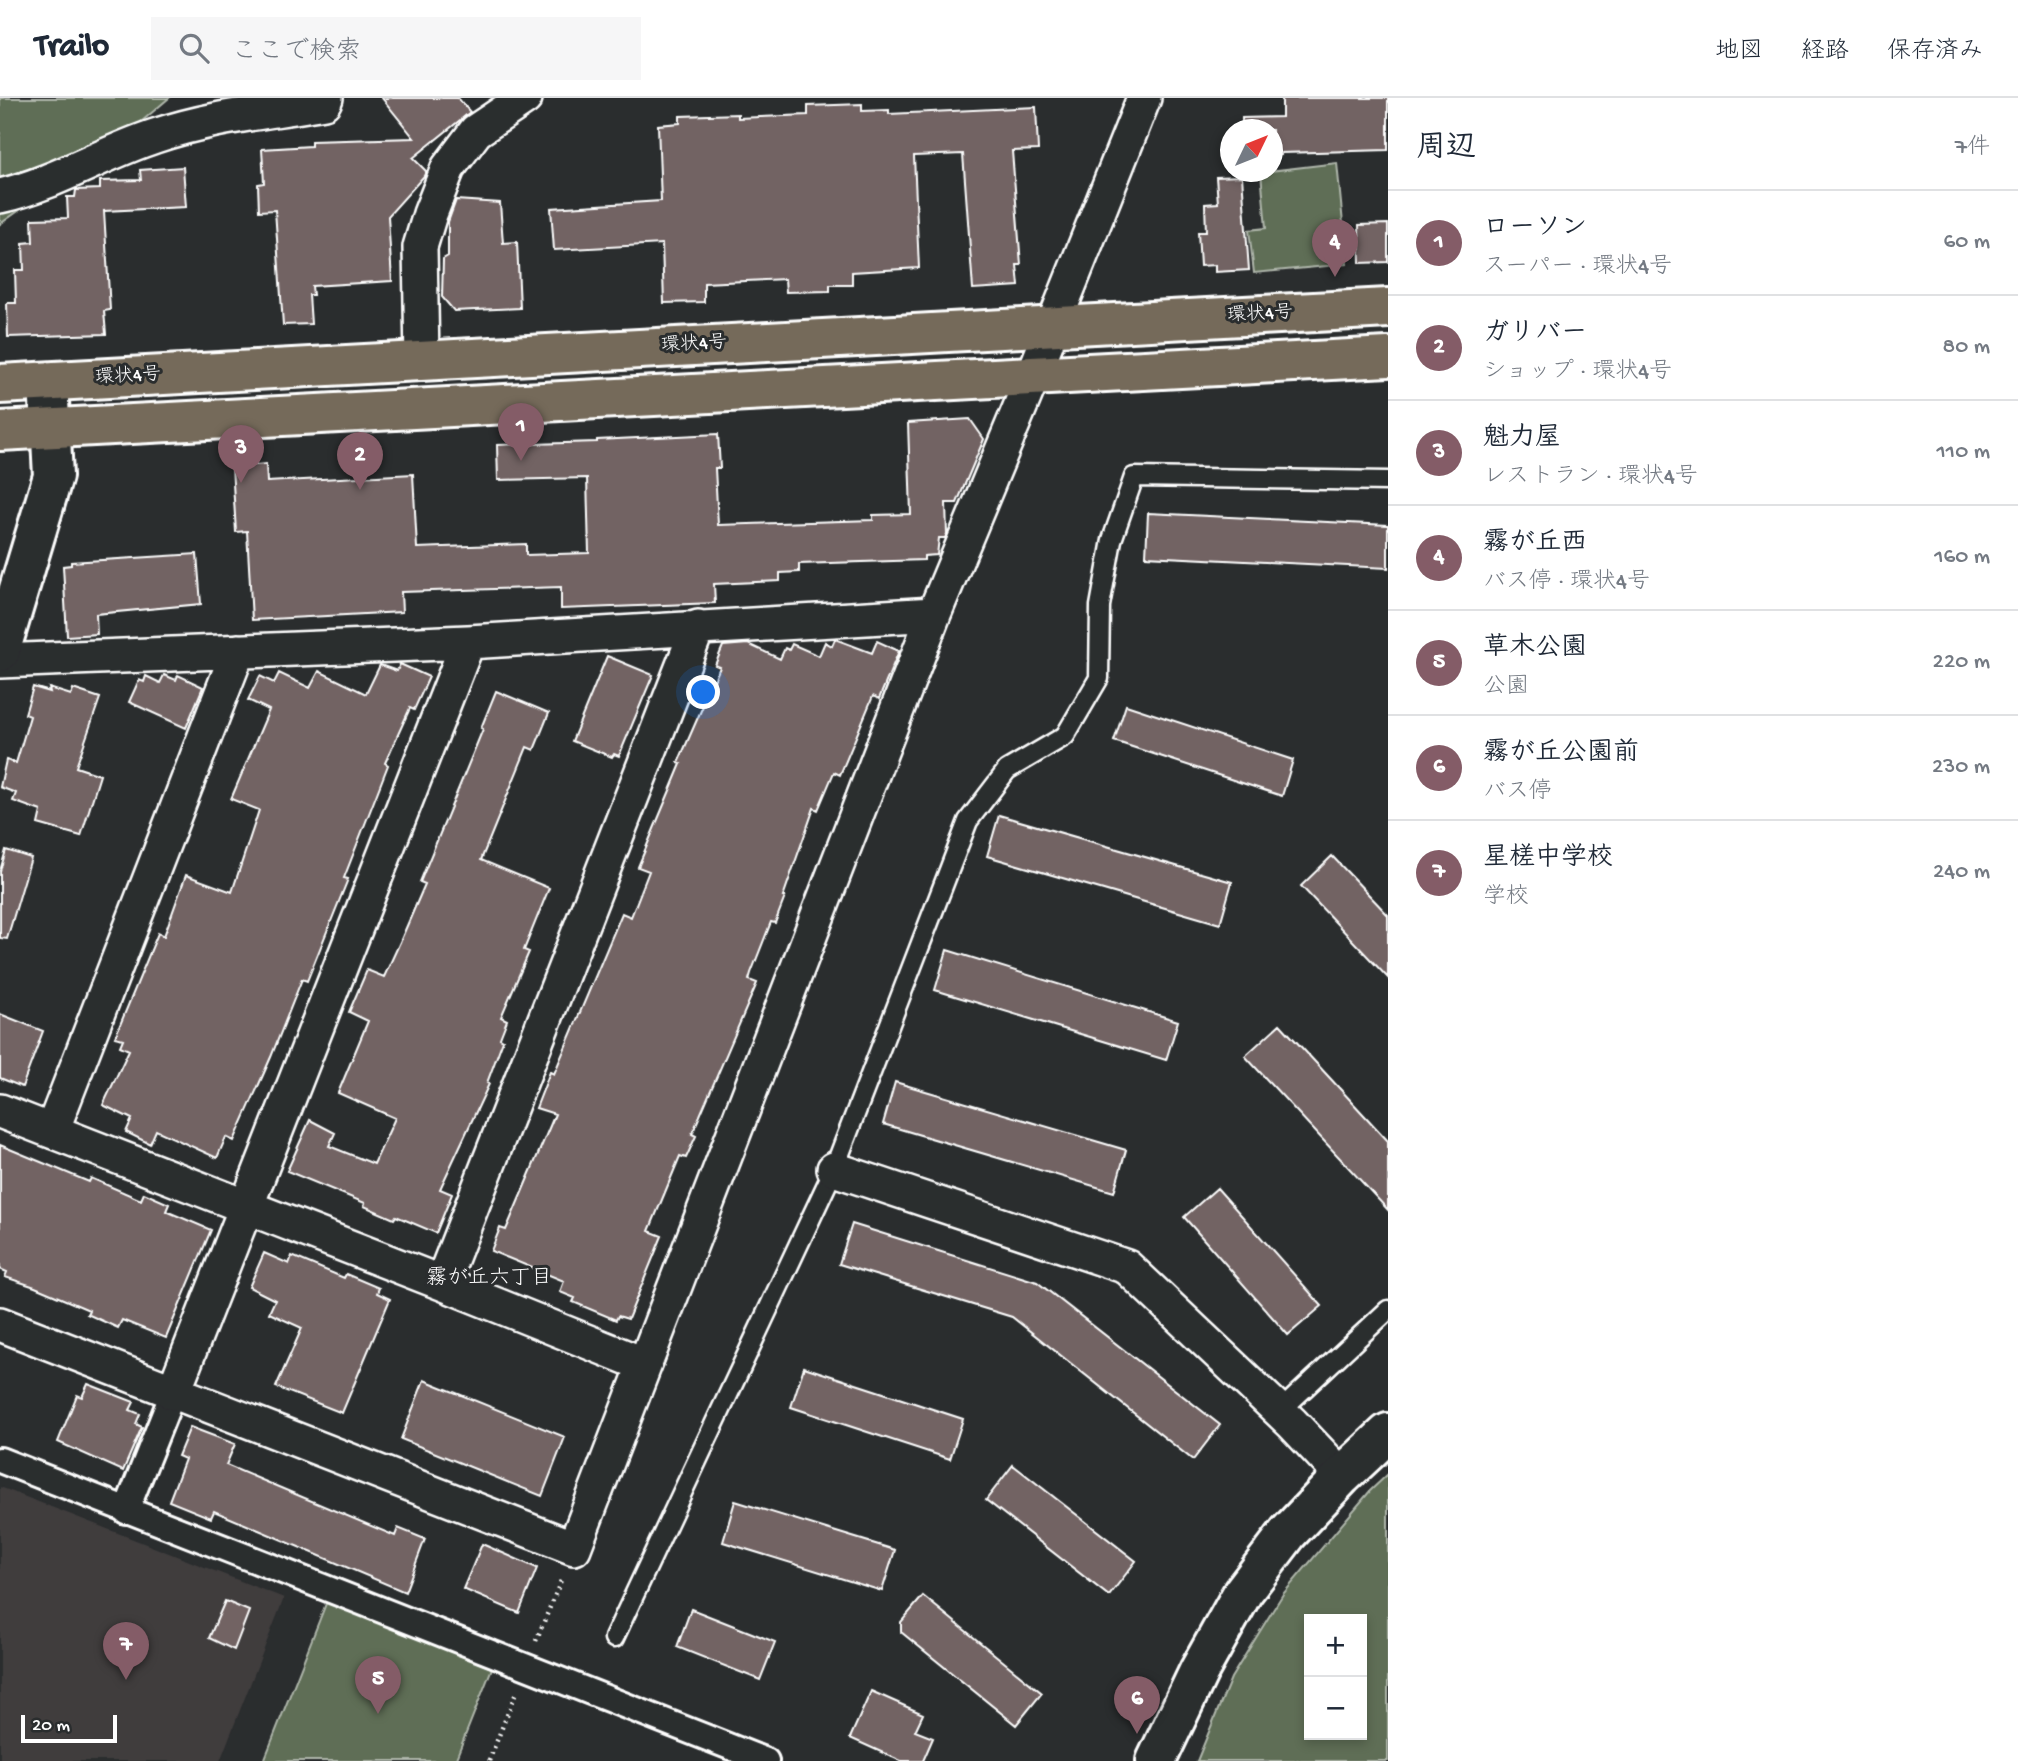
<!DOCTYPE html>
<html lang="ja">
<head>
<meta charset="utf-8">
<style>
	:root { --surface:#fff; --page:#f6f6f7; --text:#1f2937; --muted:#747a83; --line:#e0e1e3; --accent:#845c67 }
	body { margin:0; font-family:"Gochi Hand","Klee One",sans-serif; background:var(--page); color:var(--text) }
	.controls { position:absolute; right:21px; bottom:21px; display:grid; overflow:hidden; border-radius:0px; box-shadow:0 4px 10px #0003 }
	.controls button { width:63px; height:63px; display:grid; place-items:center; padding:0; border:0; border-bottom:2px solid var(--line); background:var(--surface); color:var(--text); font:35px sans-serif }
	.compass { position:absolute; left:1220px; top:21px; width:63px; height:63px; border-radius:50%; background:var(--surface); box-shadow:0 4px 10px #0003; rotate:47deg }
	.scale { position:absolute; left:21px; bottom:18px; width:96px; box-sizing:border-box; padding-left:7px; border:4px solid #fff; border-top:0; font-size:19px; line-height:24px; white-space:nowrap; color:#fff; -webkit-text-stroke:5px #2a2d2e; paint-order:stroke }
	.you { position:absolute; left:704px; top:595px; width:24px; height:24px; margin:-18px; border:5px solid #fff; border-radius:50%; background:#1a73e8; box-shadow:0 0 0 10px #1a73e833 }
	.badge { display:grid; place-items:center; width:46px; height:46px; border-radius:50%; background:var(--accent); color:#fff; font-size:23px; font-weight:700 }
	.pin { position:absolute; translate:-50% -58px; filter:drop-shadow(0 2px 4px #0008) }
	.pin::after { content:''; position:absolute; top:37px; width:24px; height:21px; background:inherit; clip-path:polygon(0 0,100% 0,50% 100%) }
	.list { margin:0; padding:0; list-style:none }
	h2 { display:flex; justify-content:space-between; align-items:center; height:91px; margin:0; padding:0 28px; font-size:30px }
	h2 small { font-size:23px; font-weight:400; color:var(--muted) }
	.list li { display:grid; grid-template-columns:46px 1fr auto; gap:21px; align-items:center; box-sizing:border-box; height:105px; padding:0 28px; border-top:2px solid var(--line) }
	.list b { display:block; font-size:26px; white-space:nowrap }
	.list p { margin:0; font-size:23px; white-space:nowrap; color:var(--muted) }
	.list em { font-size:23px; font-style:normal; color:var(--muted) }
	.icon { flex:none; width:38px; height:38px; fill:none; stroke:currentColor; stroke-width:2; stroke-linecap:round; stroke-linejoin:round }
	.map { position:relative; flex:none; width:1388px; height:1663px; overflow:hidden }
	header { display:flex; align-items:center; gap:42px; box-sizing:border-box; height:98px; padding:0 35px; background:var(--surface); border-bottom:2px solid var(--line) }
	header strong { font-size:33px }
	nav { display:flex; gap:38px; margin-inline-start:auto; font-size:24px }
	.search { width:490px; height:63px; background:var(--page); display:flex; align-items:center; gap:18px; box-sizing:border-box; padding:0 24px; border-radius:0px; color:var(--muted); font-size:26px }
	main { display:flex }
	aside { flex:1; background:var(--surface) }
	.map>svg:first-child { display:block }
	.built { fill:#403d3e }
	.green { fill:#5f6e57; stroke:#afb6ab; stroke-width:2; fill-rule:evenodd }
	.building { fill:#726363; stroke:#fff; stroke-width:2 }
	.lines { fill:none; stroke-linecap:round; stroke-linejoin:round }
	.service-casing { stroke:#fff; stroke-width:23 }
	.pedestrian-casing { stroke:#fff; stroke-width:30 }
	.minor-casing { stroke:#fff; stroke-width:38 }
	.tertiary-casing { stroke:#fff; stroke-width:44 }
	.primary-casing { stroke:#fff; stroke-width:44 }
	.path { stroke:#fff; stroke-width:4.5; stroke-dasharray:2 5; stroke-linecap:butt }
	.service { stroke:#2a2d2e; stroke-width:18 }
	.pedestrian { stroke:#2a2d2e; stroke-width:24 }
	.minor { stroke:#2a2d2e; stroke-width:33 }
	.tertiary { stroke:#2a2d2e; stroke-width:38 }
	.primary { stroke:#746a5a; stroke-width:38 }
	.labels { text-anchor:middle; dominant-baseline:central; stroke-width:6; stroke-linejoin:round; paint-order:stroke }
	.street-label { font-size:19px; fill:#fff; stroke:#2a2d2e }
	.neighbourhood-label { font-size:21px; fill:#fff; stroke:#2a2d2e }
</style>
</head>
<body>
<header>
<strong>Trailo</strong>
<div class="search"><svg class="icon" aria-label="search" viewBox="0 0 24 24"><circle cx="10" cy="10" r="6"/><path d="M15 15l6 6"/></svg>ここで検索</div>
<nav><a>地図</a><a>経路</a><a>保存済み</a></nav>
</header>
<main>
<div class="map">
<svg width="1388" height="1663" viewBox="0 0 1388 1663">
	<rect width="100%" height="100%" fill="#2a2d2e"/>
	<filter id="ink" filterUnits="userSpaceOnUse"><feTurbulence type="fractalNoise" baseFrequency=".0143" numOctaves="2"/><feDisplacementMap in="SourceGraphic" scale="14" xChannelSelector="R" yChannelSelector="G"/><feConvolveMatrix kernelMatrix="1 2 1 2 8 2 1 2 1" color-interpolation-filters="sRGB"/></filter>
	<g filter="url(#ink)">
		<!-- built -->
		<path class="built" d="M 0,1389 L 284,1500 L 220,1663 L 0,1663 Z"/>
		<!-- green -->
		<path class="green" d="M 0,0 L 169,0 L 128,35 L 0,126 Z
			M 1337,65 L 1347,166 L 1254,175 L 1249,132 L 1266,130 L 1261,74 Z
			M 1388,1376 L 1388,1663 L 1197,1663 L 1231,1580 L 1283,1496 L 1370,1393 ZM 1309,1521 L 1362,1521 L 1362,1637 L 1309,1637 Z
			M 327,1503 L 492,1570 L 455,1663 L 264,1663 Z"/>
		<!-- building -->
		<path class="building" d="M 382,0 L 458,0 L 470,14 L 413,60 L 426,73 L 424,78 L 388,118 L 392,183 L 312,188 L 313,197 L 309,197 L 311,226 L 283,227 L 275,112 L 259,113 L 258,86 L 264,85 L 262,51 L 311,48 L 311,43 L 414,40 Z
			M 1282,0 L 1388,0 L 1388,52 L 1281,55 L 1281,57 L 1272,58 L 1272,32 L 1239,32 L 1239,28 L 1242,28 L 1242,20 L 1282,19 Z
			M 862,6 L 862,13 L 889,12 L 889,16 L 1036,9 L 1038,52 L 1012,53 L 1021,167 L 1017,167 L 1019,188 L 973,191 L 963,56 L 914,58 L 919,170 L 852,174 L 852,187 L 830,187 L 830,193 L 786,194 L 785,181 L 704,185 L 704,204 L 664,205 L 662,146 L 554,152 L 551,110 L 661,103 L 658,27 L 680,25 L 680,18 L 738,16 L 738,20 L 808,17 L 808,8 Z
			M 183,69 L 186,109 L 104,113 L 110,212 L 104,213 L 106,236 L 8,239 L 7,205 L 16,205 L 15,172 L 24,172 L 23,145 L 33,144 L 32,121 L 68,120 L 67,99 L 75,99 L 76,92 L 100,91 L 100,83 L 141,82 L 140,72 Z
			M 1242,78 L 1249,172 L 1215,174 L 1215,167 L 1200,168 L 1198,134 L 1206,134 L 1205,106 L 1218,105 L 1216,79 Z
			M 456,102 L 500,105 L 503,145 L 517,144 L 520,210 L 454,213 L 442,199 L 443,161 L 448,158 L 448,124 Z
			M 1388,126 L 1388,164 L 1360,165 L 1359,127 Z
			M 970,321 L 984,341 L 957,405 L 946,405 L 947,436 L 945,440 L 939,440 L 937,457 L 924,458 L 924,462 L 799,466 L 799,474 L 780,475 L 780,483 L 714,486 L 715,505 L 561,511 L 561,489 L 401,494 L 402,514 L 252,522 L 247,433 L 236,434 L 232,369 L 266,366 L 267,384 L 413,376 L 417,450 L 526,446 L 526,457 L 589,455 L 587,380 L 498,382 L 497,347 L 597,344 L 597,342 L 718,336 L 720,370 L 715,370 L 718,427 L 873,422 L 873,417 L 911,416 L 908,325 Z
			M 1148,415 L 1388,427 L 1388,470 L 1146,458 Z
			M 197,456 L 201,506 L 96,516 L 97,536 L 67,538 L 63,468 L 71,467 L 71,464 Z
			M 835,541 L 872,555 L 877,543 L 899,553 L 879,601 L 873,598 L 840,677 L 834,674 L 818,712 L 814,710 L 783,799 L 785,799 L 775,825 L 771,824 L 751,875 L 749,882 L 757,885 L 692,1036 L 696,1038 L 686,1060 L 680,1058 L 649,1133 L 662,1138 L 628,1221 L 618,1218 L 616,1222 L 573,1204 L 575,1200 L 560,1194 L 564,1183 L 491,1153 L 500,1130 L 506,1132 L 555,1016 L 536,1010 L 550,974 L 554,976 L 622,815 L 631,819 L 649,773 L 638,769 L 681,666 L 678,665 L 720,569 L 715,567 L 723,548 L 748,546 L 780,561 L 785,550 L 789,552 L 792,546 L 819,558 L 825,544 L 832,548 Z
			M 607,558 L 653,577 L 619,658 L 614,656 L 612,659 L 572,643 Z
			M 400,566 L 429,579 L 414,612 L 410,610 L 385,665 L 388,667 L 344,780 L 348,781 L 307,883 L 302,881 L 271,959 L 234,1043 L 226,1039 L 217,1060 L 156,1032 L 150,1046 L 126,1034 L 132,1021 L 103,1007 L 129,952 L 120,948 L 123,941 L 115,939 L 158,835 L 164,838 L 186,777 L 232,794 L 259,712 L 231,701 L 269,612 L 248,602 L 260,578 L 274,585 L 279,575 L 310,590 L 319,573 L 366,596 L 380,567 L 397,573 Z
			M 164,577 L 176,582 L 178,577 L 203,589 L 186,630 L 129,604 L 139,582 L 144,584 L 146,578 L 160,585 Z
			M 33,589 L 50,594 L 49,590 L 71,597 L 73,591 L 100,600 L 76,669 L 100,677 L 81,738 L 38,726 L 41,713 L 13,703 L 16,695 L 0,689 L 6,662 L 16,665 L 30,618 L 25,616 Z
			M 496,593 L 549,615 L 534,652 L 527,649 L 481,762 L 549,790 L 524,852 L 529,854 L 501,919 L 507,922 L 500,940 L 503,942 L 487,985 L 489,986 L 440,1091 L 452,1096 L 436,1135 L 396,1118 L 394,1121 L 364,1108 L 365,1105 L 287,1073 L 310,1022 L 335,1035 L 329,1048 L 374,1066 L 395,1020 L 338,995 L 368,923 L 349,914 L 367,872 L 384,879 L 400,844 L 425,786 L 420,784 L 483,631 L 481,630 Z
			M 1126,607 L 1293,662 L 1282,698 L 1114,643 Z
			M 999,717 L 1232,784 L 1220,826 L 987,758 Z
			M 6,752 L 31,760 L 7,841 L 0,840 L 0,773 Z
			M 1332,758 L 1388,817 L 1388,880 L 1301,788 Z
			M 947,852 L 1178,923 L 1166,962 L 935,892 Z
			M 0,916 L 43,933 L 22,989 L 0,980 Z
			M 1280,926 L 1388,1043 L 1388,1112 L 1245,958 Z
			M 895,984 L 1126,1052 L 1114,1094 L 883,1026 Z
			M 0,1047 L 89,1084 L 91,1080 L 141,1102 L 144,1095 L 169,1106 L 166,1113 L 211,1132 L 166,1240 L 122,1222 L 118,1230 L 87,1216 L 89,1212 L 35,1189 L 5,1179 L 7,1174 L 0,1171 Z
			M 1217,1090 L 1322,1208 L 1288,1237 L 1184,1119 Z
			M 852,1126 L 1037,1184 L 1220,1327 L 1193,1362 L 1012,1219 L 839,1166 Z
			M 264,1155 L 289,1166 L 292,1158 L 344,1180 L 346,1176 L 379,1190 L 377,1195 L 390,1201 L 342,1315 L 276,1289 L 302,1230 L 269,1215 L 275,1202 L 249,1189 Z
			M 804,1269 L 963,1321 L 950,1361 L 791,1309 Z
			M 424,1282 L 565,1339 L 542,1398 L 401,1341 Z
			M 88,1286 L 134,1304 L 130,1312 L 140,1316 L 136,1326 L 142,1329 L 123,1373 L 58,1344 L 77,1297 L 82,1299 Z
			M 190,1329 L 235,1346 L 226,1367 L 395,1438 L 398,1430 L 425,1441 L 405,1494 L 214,1413 L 211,1420 L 169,1403 L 185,1361 L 178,1358 Z
			M 1013,1367 L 1136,1463 L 1109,1498 L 986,1402 Z
			M 735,1403 L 895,1452 L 882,1493 L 723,1444 Z
			M 482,1446 L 537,1470 L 519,1515 L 463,1491 Z
			M 923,1498 L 1042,1595 L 1016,1627 L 901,1534 L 901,1524 Z
			M 225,1503 L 249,1513 L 234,1552 L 209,1540 Z
			M 691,1511 L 775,1544 L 760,1582 L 677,1549 Z
			M 871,1593 L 923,1616 L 915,1633 L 933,1640 L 923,1663 L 901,1663 L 850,1640 Z"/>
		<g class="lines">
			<!-- service casing -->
			<g class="service-casing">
				<path id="service" d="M 1279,1314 L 1388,1212
					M 614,1540 L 834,1071 L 968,723 L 1007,672 L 1065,638 L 1099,580 L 1100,508 L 1112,442 L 1134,379 L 1388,383"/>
			</g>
			<!-- pedestrian casing -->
			<g class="pedestrian-casing">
				<path id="pedestrian" d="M 0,1362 L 766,1663
					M 126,1413 L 173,1295"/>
			</g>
			<!-- minor casing -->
			<g class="minor-casing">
				<path id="minor" d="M 0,98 C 54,86 103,55 155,38 C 210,19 268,14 324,4 L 326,0
					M 422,263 L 420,149 L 430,116 L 448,70 L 476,33 L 525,0
					M 0,563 L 468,544 L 934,516
					M 0,1013 L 442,1185 L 643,1266
					M 52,1033 L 238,553
					M 834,1071 L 1127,1169 L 1292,1325 L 1342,1378
					M 442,1185 L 698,529
					M 0,1226 L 574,1450 L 934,516 L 1033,278 L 1144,0
					M 173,1295 L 468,544"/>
			</g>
			<!-- tertiary casing -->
			<g class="tertiary-casing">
				<path id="tertiary" d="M 0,554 L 53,378 L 48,284
					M 1156,1663 L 1199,1573 L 1243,1494 L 1288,1435 L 1342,1378 L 1388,1335"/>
			</g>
			<!-- primary casing -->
			<g class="primary-casing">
				<path id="primary" d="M 0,286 L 1388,210
					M 0,333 L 1388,259"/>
			</g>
			<!-- path -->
			<path class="path" d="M 536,1543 L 562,1480
				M 489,1663 L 516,1594"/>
			<!-- service -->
			<use href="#service" class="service"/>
			<!-- pedestrian -->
			<use href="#pedestrian" class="pedestrian"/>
			<!-- minor -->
			<use href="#minor" class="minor"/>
			<!-- tertiary -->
			<use href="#tertiary" class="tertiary"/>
			<!-- primary -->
			<use href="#primary" class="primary"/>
		</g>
	</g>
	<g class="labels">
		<!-- street labels -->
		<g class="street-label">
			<text transform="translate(1260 217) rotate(-3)">環状4号</text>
			<text transform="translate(694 247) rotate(-3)">環状4号</text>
			<text transform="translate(128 279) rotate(-3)">環状4号</text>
		</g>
		<!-- neighbourhood labels -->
		<g class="neighbourhood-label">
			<text x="489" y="1181">霧が丘六丁目</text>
		</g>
	</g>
</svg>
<div class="controls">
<button>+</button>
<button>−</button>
</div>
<svg class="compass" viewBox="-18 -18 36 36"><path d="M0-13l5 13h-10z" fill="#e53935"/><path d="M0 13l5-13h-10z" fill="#747a83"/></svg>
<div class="scale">20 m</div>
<div class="you"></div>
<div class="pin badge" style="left:521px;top:363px">1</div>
<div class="pin badge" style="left:360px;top:392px">2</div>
<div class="pin badge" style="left:241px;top:385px">3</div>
<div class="pin badge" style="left:1335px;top:179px">4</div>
<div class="pin badge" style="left:378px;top:1616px">5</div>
<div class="pin badge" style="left:1137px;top:1636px">6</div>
<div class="pin badge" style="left:126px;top:1582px">7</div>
</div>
<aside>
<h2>周辺<small>7件</small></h2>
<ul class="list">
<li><span class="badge">1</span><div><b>ローソン</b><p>スーパー · 環状4号</p></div><em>60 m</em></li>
<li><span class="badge">2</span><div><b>ガリバー</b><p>ショップ · 環状4号</p></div><em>80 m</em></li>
<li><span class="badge">3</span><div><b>魁力屋</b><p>レストラン · 環状4号</p></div><em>110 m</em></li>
<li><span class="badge">4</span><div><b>霧が丘西</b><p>バス停 · 環状4号</p></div><em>160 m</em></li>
<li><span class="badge">5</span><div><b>草木公園</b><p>公園</p></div><em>220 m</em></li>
<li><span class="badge">6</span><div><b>霧が丘公園前</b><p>バス停</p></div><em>230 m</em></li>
<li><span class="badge">7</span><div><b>星槎中学校</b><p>学校</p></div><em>240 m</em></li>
</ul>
</aside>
</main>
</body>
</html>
